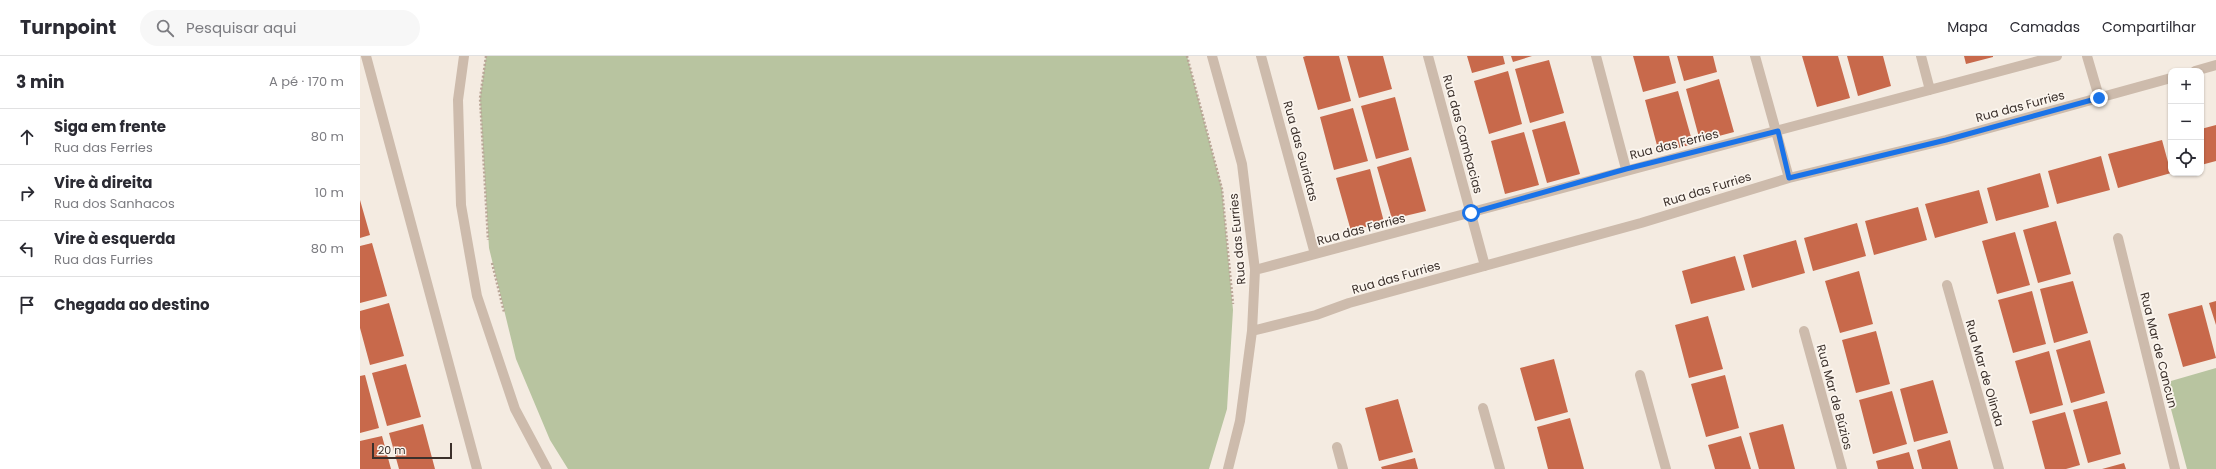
<!DOCTYPE html>
<html lang="pt">
<head>
<meta charset="utf-8">
<style>
	:root { --surface:#fff; --page:#f7f7f7; --text:#2b2b33; --muted:#7c7c81; --line:#e1e1e2 }
	body { margin:0; font-family:Poppins,sans-serif; background:var(--page); color:var(--text) }
	.controls { position:absolute; right:12px; top:12px; display:grid; overflow:hidden; border-radius:8px; box-shadow:0 1px 3px #0004 }
	.controls button { width:36px; height:36px; display:grid; place-items:center; padding:0; border:0; border-bottom:1px solid var(--line); background:var(--surface); color:var(--text); font:20px sans-serif }
	.scale { position:absolute; left:12px; bottom:10px; width:80px; box-sizing:border-box; padding-left:4px; border:2px solid #3b302b; border-top:0; font-size:11px; line-height:14px; white-space:nowrap; color:#3b302b; -webkit-text-stroke:3px #fbf5ee; paint-order:stroke }
	.stop { position:absolute; width:12px; height:12px; margin:-9px; border:3px solid #1a73e8; border-radius:50%; background:#fff }
	.stop.end { background:#1a73e8; border-color:#fff; box-shadow:0 1px 4px #0008 }
	.list { margin:0; padding:0; list-style:none }
	h2 { display:flex; justify-content:space-between; align-items:center; height:52px; margin:0; padding:0 16px; font-size:17px }
	h2 small { font-size:13px; font-weight:400; color:var(--muted) }
	.list li { display:grid; grid-template-columns:26px 1fr auto; gap:12px; align-items:center; box-sizing:border-box; height:56px; padding:0 16px; border-top:1px solid var(--line) }
	.list b { display:block; font-size:15px; white-space:nowrap }
	.list p { margin:0; font-size:13px; white-space:nowrap; color:var(--muted) }
	.list em { font-size:13px; font-style:normal; color:var(--muted) }
	.icon { flex:none; width:22px; height:22px; fill:none; stroke:currentColor; stroke-width:2; stroke-linecap:round; stroke-linejoin:round }
	.map { position:relative; flex:none; width:1856px; height:413px; overflow:hidden }
	header { display:flex; align-items:center; gap:24px; box-sizing:border-box; height:56px; padding:0 20px; background:var(--surface); border-bottom:1px solid var(--line) }
	header strong { font-size:19px }
	nav { display:flex; gap:22px; margin-inline-start:auto; font-size:14px }
	.search { width:280px; height:36px; background:var(--page); display:flex; align-items:center; gap:10px; box-sizing:border-box; padding:0 14px; border-radius:22px; color:var(--muted); font-size:15px }
	main { display:flex }
	aside { flex:1; background:var(--surface) }
	.map>svg:first-child { display:block }
	.green { fill:#b8c4a0 }
	.building { fill:#c8694b }
	.lines { fill:none; stroke-linecap:round; stroke-linejoin:round }
	.path { stroke:#b9a596; stroke-width:2.5; stroke-dasharray:2 2; stroke-linecap:butt }
	.minor { stroke:#cdbbac; stroke-width:10 }
	.route { stroke:#1a73e8; stroke-width:5 }
	.labels { text-anchor:middle; dominant-baseline:central; stroke-width:3.5; stroke-linejoin:round; paint-order:stroke }
	.street-label { font-size:12px; fill:#3b302b; stroke:#fbf5ee }
</style>
</head>
<body>
<header>
<strong>Turnpoint</strong>
<div class="search"><svg class="icon" aria-label="search" viewBox="0 0 24 24"><circle cx="10" cy="10" r="6"/><path d="M15 15l6 6"/></svg>Pesquisar aqui</div>
<nav><a>Mapa</a><a>Camadas</a><a>Compartilhar</a></nav>
</header>
<main>
<aside>
<h2>3 min<small>A pé · 170 m</small></h2>
<ul class="list">
<li><svg class="icon" aria-label="ahead" viewBox="0 0 24 24"><path d="M12 20V5M6 11l6-6 6 6"/></svg><div><b>Siga em frente</b><p>Rua das Ferries</p></div><em>80 m</em></li>
<li><svg class="icon" aria-label="right" viewBox="0 0 24 24"><path d="M7 20v-9h11M14 6l5 5-5 5"/></svg><div><b>Vire à direita</b><p>Rua dos Sanhacos</p></div><em>10 m</em></li>
<li><svg class="icon" aria-label="left" viewBox="0 0 24 24"><path d="M17 20v-9H6M10 6l-5 5 5 5"/></svg><div><b>Vire à esquerda</b><p>Rua das Furries</p></div><em>80 m</em></li>
<li><svg class="icon" aria-label="arrive" viewBox="0 0 24 24"><path d="M6 21V4h12l-3 4 3 4H6"/></svg><div><b>Chegada ao destino</b></div></li>
</ul>
</aside>
<div class="map">
<svg width="1856" height="413" viewBox="0 0 1856 413">
	<rect width="100%" height="100%" fill="#f4ebe1"/>
	<!-- green -->
	<path class="green" d="M 126,0 L 827,0 L 862,133 L 873,254 L 867,353 L 849,413 L 208,413 L 190,384 L 156,303 L 129,192 L 120,42 Z
		M 1856,312 L 1856,413 L 1827,413 L 1804,327 Z"/>
	<!-- building -->
	<path class="building" d="M 946,0 L 979,0 L 991,45 L 958,54 L 943,1 Z
		M 987,0 L 1023,0 L 1032,33 L 999,42 Z
		M 1107,0 L 1143,0 L 1145,8 L 1112,17 Z
		M 1151,0 L 1172,0 L 1153,6 Z
		M 1273,0 L 1309,0 L 1316,27 L 1283,36 Z
		M 1317,0 L 1353,0 L 1357,16 L 1324,25 Z
		M 1442,0 L 1478,0 L 1490,42 L 1457,51 Z
		M 1487,0 L 1523,0 L 1531,30 L 1498,40 Z
		M 1604,0 L 1633,0 L 1633,1 L 1606,8 Z
		M 1189,4 L 1204,57 L 1170,67 L 1155,13 Z
		M 1148,15 L 1162,68 L 1129,78 L 1114,25 Z
		M 1359,23 L 1374,76 L 1340,85 L 1326,33 Z
		M 1318,35 L 1333,88 L 1299,97 L 1285,44 Z
		M 1035,41 L 1049,94 L 1016,103 L 1001,50 Z
		M 993,52 L 1008,105 L 974,114 L 960,61 Z
		M 1205,65 L 1220,118 L 1187,127 L 1172,74 Z
		M 1856,69 L 1856,105 L 1841,109 L 1841,73 Z
		M 1164,76 L 1179,129 L 1145,138 L 1131,85 Z
		M 1802,84 L 1811,117 L 1758,132 L 1748,98 Z
		M 1741,100 L 1750,134 L 1697,148 L 1688,115 Z
		M 1051,101 L 1066,155 L 1032,163 L 1017,111 Z
		M 1010,113 L 1024,166 L 991,175 L 976,122 Z
		M 1680,117 L 1689,151 L 1636,165 L 1627,132 Z
		M 1619,134 L 1628,167 L 1575,182 L 1565,148 Z
		M 0,144 L 10,179 L 0,182 Z
		M 1558,151 L 1567,184 L 1514,199 L 1505,165 Z
		M 1696,165 L 1711,218 L 1678,227 L 1663,174 Z
		M 1497,167 L 1506,200 L 1453,215 L 1444,182 Z
		M 1655,176 L 1670,229 L 1637,238 L 1622,185 Z
		M 1436,184 L 1445,217 L 1392,232 L 1383,199 Z
		M 12,187 L 27,240 L 0,247 L 0,190 Z
		M 1375,200 L 1385,234 L 1331,248 L 1322,215 Z
		M 1499,215 L 1513,268 L 1480,277 L 1465,225 Z
		M 1713,225 L 1728,277 L 1694,287 L 1680,233 Z
		M 1672,235 L 1686,288 L 1653,297 L 1638,244 Z
		M 1856,245 L 1856,269 L 1849,247 Z
		M 29,247 L 44,300 L 10,309 L 0,272 L 0,255 Z
		M 1842,249 L 1856,302 L 1823,311 L 1808,258 Z
		M 1348,260 L 1363,313 L 1329,322 L 1315,269 Z
		M 1516,275 L 1530,328 L 1496,337 L 1482,284 Z
		M 1730,284 L 1745,337 L 1711,347 L 1696,294 Z
		M 1689,295 L 1703,349 L 1670,358 L 1655,305 Z
		M 1194,303 L 1208,356 L 1175,365 L 1160,312 Z
		M 46,308 L 61,361 L 27,370 L 12,317 Z
		M 5,319 L 19,372 L 0,377 L 0,320 Z
		M 1365,319 L 1379,372 L 1346,381 L 1331,328 Z
		M 1573,324 L 1588,377 L 1554,386 L 1540,333 Z
		M 1532,335 L 1547,388 L 1513,398 L 1499,344 Z
		M 1038,343 L 1053,396 L 1019,405 L 1005,352 Z
		M 1747,345 L 1761,398 L 1728,407 L 1713,354 Z
		M 1705,356 L 1720,409 L 1706,413 L 1685,413 L 1672,365 Z
		M 1210,362 L 1224,413 L 1188,413 L 1177,371 Z
		M 63,368 L 75,413 L 39,413 L 29,377 Z
		M 1423,368 L 1435,413 L 1399,413 L 1389,377 Z
		M 22,380 L 31,413 L 0,413 L 0,385 Z
		M 1381,380 L 1391,413 L 1355,413 L 1348,389 Z
		M 1590,384 L 1598,413 L 1562,413 L 1557,394 Z
		M 1549,396 L 1554,413 L 1518,413 L 1516,405 Z
		M 1055,402 L 1058,413 L 1022,413 L 1021,411 Z
		M 1764,407 L 1766,413 L 1742,413 Z"/>
	<g class="lines">
		<!-- path -->
		<path class="path" d="M 126,0 L 120,42 L 128,184
			M 827,0 L 862,133 L 873,248
			M 132,207 L 144,256"/>
		<!-- minor -->
		<path class="minor" d="M 6,0 L 117,413
			M 104,0 L 98,44 L 101,149 L 117,240 L 155,353 L 187,413
			M 852,0 L 882,108 L 895,214 L 892,275 L 880,365 L 868,413
			M 901,0 L 955,198
			M 1068,0 L 1125,210
			M 1236,0 L 1266,113
			M 1395,0 L 1429,122
			M 1561,0 L 1570,34
			M 1727,0 L 1739,41
			M 1835,15 L 1856,9
			M 1758,182 L 1815,413
			M 895,214 L 1697,0
			M 1587,229 L 1639,413
			M 892,275 L 956,259 L 989,247 L 1281,167 L 1429,122 L 1586,84 L 1811,22
			M 1444,275 L 1482,413
			M 1280,319 L 1306,413
			M 1123,352 L 1140,413
			M 977,391 L 983,413"/>
	</g>
	<g class="lines">
		<!-- route -->
		<path class="route" d="M 1111,157 L 1266,113 L 1418,75 L 1429,122 L 1586,84 L 1739,42"/>
	</g>
	<g class="labels">
		<!-- street labels -->
		<g class="street-label">
			<text transform="translate(1660 50) rotate(-15)">Rua das Furries</text>
			<text transform="translate(1103 78) rotate(75)">Rua das Cambacias</text>
			<text transform="translate(1314 88) rotate(-14)">Rua das Ferries</text>
			<text transform="translate(941 95) rotate(75)">Rua das Guriatas</text>
			<text transform="translate(1347 133) rotate(-17)">Rua das Furries</text>
			<text transform="translate(1001 173) rotate(-15)">Rua das Ferries</text>
			<text transform="translate(877 183) rotate(-95)">Rua das Eurries</text>
			<text transform="translate(1036 221) rotate(-16)">Rua das Furries</text>
			<text transform="translate(1799 294) rotate(76)">Rua Mar de Cancun</text>
			<text transform="translate(1625 317) rotate(74)">Rua Mar de Olinda</text>
			<text transform="translate(1475 341) rotate(75)">Rua Mar de Búzios</text>
		</g>
	</g>
</svg>
<div class="controls">
<button>+</button>
<button>−</button>
<button><svg class="icon" aria-label="locate" viewBox="0 0 24 24"><circle cx="12" cy="12" r="6"/><path d="M12 2v4M12 18v4M2 12h4M18 12h4"/></svg></button>
</div>
<div class="scale">20 m</div>
<div class="stop" style="left:1111px;top:157px"></div>
<div class="stop end" style="left:1739px;top:42px"></div>
</div>
</main>
</body>
</html>
